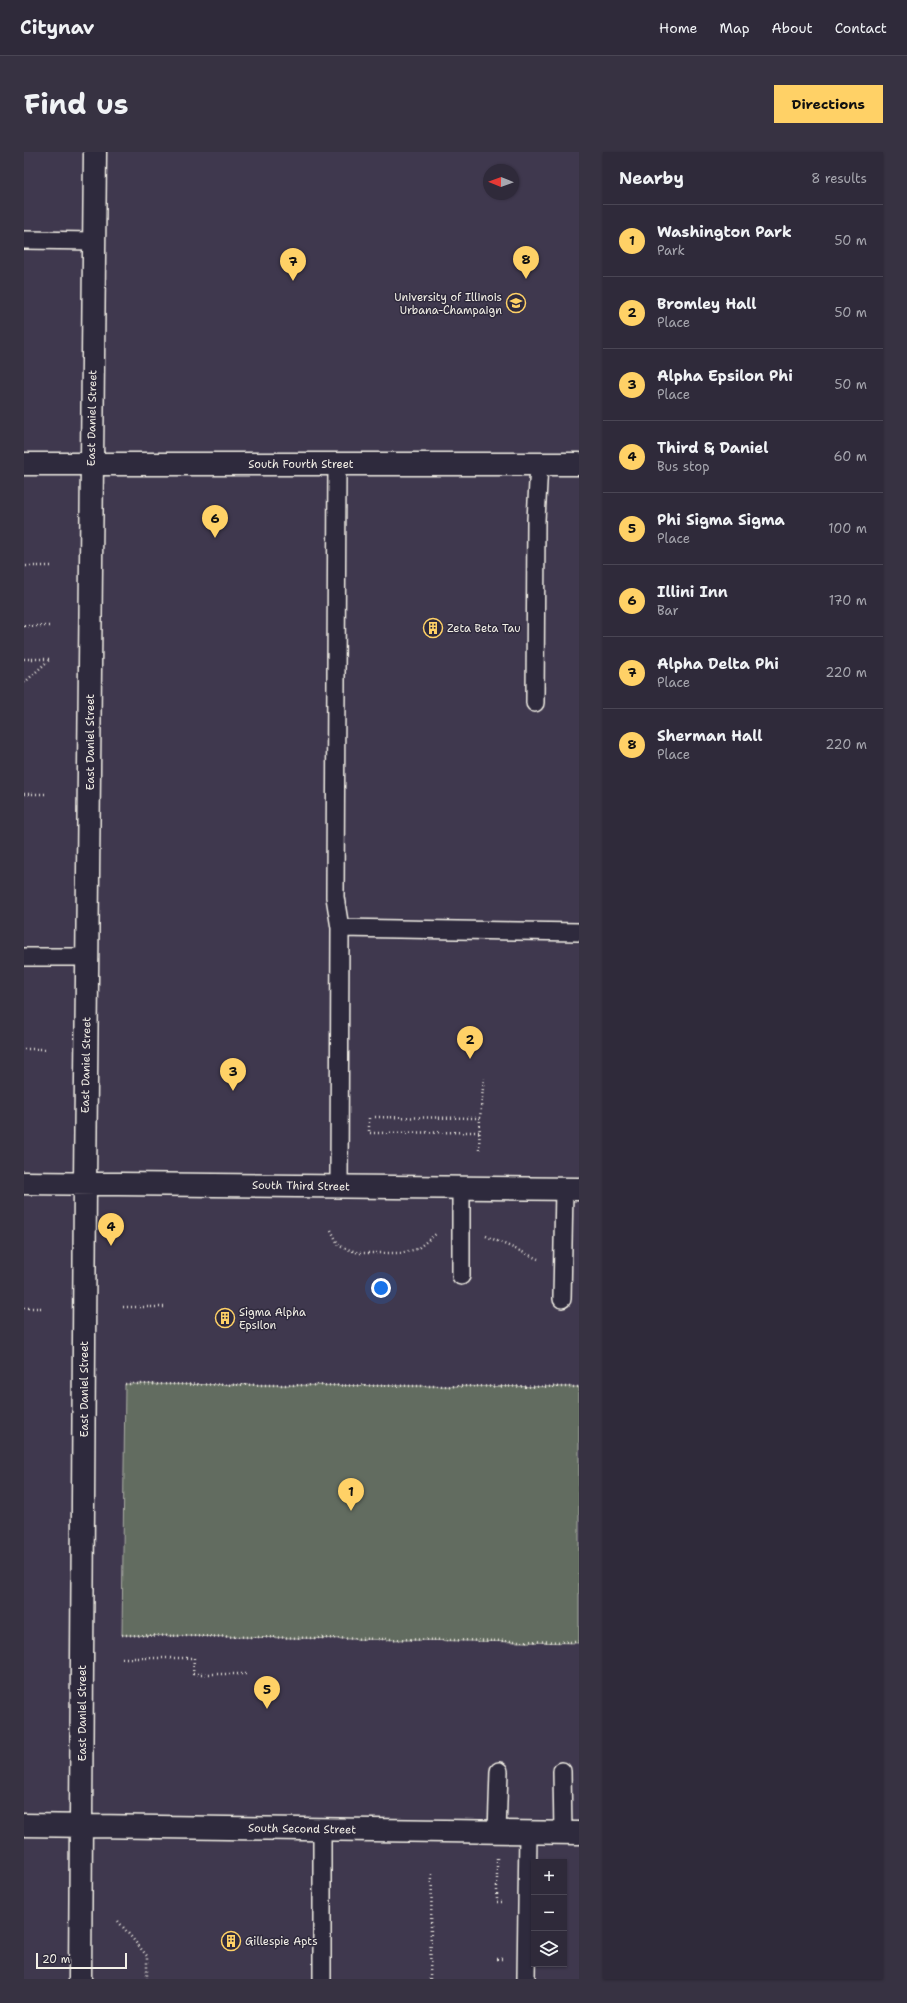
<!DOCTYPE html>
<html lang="en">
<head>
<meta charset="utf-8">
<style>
	:root { --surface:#2f2a3a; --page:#373242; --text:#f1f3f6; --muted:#a7a7af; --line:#4a4654; --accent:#ffd166 }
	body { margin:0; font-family:"Shantell Sans",sans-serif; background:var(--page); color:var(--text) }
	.controls { position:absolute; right:12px; bottom:12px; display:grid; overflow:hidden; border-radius:0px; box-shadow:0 1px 3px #0004 }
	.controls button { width:36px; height:36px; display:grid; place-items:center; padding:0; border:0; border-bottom:1px solid var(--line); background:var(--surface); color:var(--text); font:20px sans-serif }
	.compass { position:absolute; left:459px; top:12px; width:36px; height:36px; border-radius:50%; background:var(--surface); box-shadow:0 1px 3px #0004; rotate:271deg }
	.scale { position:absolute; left:12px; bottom:10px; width:91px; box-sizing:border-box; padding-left:4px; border:2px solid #f4f1e8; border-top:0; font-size:11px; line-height:14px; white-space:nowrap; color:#f4f1e8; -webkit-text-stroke:3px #2f2a3d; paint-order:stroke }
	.you { position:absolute; left:357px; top:1136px; width:14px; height:14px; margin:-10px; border:3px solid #fff; border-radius:50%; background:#1a73e8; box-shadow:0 0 0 6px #1a73e833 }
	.badge { display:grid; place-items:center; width:26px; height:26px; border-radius:50%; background:var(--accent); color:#111; font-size:13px; font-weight:700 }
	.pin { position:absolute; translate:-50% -33px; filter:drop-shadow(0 1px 2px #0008) }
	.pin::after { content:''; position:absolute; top:21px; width:14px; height:12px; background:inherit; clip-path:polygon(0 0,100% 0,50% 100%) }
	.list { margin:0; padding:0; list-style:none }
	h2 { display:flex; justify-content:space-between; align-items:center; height:52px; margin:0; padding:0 16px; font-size:17px }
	h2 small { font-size:13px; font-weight:400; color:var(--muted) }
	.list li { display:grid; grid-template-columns:26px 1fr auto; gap:12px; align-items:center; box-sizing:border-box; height:72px; padding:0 16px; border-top:1px solid var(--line) }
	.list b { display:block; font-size:15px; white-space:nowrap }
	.list p { margin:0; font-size:13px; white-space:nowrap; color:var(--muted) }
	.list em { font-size:13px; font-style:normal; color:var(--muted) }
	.icon { flex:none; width:22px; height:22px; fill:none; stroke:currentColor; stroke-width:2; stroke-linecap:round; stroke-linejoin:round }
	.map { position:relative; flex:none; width:555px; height:1827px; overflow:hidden; border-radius:0px }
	header { display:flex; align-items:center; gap:24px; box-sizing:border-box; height:56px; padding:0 20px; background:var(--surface); border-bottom:1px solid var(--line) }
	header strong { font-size:19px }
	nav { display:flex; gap:22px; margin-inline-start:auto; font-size:14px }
	.intro { display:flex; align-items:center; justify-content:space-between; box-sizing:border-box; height:96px; padding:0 24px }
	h1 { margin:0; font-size:28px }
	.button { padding:10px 18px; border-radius:0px; background:var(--accent); color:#111; font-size:14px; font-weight:700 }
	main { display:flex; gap:24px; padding:0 24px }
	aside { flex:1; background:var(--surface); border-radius:0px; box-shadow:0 1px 3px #0004 }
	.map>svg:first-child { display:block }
	.green { fill:#626c60; stroke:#abaea4 }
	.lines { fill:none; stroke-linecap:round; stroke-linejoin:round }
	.service-casing { stroke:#f4f1e8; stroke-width:20 }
	.minor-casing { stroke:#f4f1e8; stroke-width:25 }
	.tertiary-casing { stroke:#f4f1e8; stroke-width:25 }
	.path { stroke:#f4f1e8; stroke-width:2.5; stroke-dasharray:1 3; stroke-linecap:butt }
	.service { stroke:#2f2a3d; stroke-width:17 }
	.minor { stroke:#2f2a3d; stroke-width:22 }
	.tertiary { stroke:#2f2a3d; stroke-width:22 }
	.labels { text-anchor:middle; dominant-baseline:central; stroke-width:3; stroke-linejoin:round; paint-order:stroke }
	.poi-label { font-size:11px; fill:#f4f1e8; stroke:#2f2a3d; text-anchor:start }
	.street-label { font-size:11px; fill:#f4f1e8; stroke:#2f2a3d }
</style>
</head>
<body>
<header>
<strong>Citynav</strong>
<nav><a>Home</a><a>Map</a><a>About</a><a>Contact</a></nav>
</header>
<div class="intro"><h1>Find us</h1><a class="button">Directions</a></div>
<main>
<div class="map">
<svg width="555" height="1827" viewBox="0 0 555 1827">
	<rect width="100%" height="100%" fill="#3f384e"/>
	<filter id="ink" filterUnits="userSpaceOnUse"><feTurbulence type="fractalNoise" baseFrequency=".025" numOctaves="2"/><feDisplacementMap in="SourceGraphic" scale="8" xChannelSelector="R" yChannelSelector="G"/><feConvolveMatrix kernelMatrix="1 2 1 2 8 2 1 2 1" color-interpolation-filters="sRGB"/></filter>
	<g filter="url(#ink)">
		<!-- green -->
		<path class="green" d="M 101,1232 L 555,1235 L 555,1491 L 98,1483 Z"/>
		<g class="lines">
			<!-- service casing -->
			<g class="service-casing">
				<path id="service" d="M 0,88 L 70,89
					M 313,312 L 311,745 L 316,776 L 315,1035
					M 511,551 L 512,368 L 515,312
					M 316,776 L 555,780
					M 0,805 L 64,805
					M 437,1036 L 437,1124
					M 538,1147 L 540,1037
					M 538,1619 L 539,1681
					M 473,1681 L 475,1619
					M 298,1827 L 298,1677
					M 502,1827 L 504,1681"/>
			</g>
			<!-- minor casing -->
			<g class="minor-casing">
				<path id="minor" d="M 0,1031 L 555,1037
					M 0,1673 L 555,1681
					M 56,1827 L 61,1031 L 71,0"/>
			</g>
			<!-- tertiary casing -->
			<g class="tertiary-casing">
				<path id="tertiary" d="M 0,312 L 555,312"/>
			</g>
			<!-- path -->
			<path class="path" d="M 2,414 L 27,414
				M 0,474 L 27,474
				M 0,507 L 26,507 L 0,531
				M 0,642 L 24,642
				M 0,897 L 21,897
				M 455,980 L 345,981 L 345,965 L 456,966
				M 455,998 L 456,966 L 460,926
				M 307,1078 L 315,1094 L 335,1101 L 377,1101 L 393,1097 L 413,1081
				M 462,1084 L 514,1107
				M 99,1155 L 141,1155
				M 0,1156 L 19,1156
				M 101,1232 L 555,1235
				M 98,1483 L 555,1490
				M 98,1506 L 170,1506 L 169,1522 L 223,1522
				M 473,1706 L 473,1750 L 478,1750
				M 94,1769 L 123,1804 L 123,1827
				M 473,1807 L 479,1807
				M 406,1827 L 408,1722"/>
			<!-- service -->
			<use href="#service" class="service"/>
			<!-- minor -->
			<use href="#minor" class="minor"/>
			<!-- tertiary -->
			<use href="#tertiary" class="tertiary"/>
		</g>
	</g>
	<!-- icons -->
	<defs>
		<g id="university-ring" transform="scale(1)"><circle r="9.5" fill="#2f2a3d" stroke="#ffd166" stroke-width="1.5"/><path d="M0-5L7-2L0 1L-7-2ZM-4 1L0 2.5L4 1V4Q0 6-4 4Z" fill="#ffd166"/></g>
		<g id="building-ring" transform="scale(1)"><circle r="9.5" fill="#2f2a3d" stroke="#ffd166" stroke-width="1.5"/><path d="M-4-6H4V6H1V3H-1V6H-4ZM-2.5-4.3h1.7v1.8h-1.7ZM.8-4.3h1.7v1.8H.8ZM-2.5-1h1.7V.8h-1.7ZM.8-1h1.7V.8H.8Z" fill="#ffd166"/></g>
	</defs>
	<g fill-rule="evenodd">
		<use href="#university-ring" x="492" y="151"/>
		<use href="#building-ring" x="409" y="476"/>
		<use href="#building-ring" x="201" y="1166"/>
		<use href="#building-ring" x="207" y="1789"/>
	</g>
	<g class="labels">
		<!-- poi labels -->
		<g class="poi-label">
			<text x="478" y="145" text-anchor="end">University of Illinois<tspan x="478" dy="13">Urbana-Champaign</tspan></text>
			<text x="423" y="476">Zeta Beta Tau</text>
			<text x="215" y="1160">Sigma Alpha<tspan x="215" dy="13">Epsilon</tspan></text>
			<text x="221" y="1789">Gillespie Apts</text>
		</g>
		<!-- street labels -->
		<g class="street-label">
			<text transform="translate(68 266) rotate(-89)">East Daniel Street</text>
			<text x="277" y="312">South Fourth Street</text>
			<text transform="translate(66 590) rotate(-90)">East Daniel Street</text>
			<text transform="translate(62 913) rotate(-89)">East Daniel Street</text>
			<text transform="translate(277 1034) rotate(1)">South Third Street</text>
			<text transform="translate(60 1237) rotate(-90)">East Daniel Street</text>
			<text transform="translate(58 1561) rotate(-90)">East Daniel Street</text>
			<text transform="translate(278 1677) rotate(1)">South Second Street</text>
		</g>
	</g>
</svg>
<div class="controls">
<button>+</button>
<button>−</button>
<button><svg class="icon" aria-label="layers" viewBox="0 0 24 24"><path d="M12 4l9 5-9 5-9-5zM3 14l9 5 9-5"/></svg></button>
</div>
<svg class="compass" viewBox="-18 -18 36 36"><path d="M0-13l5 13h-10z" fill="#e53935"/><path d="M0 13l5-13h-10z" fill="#a7a7af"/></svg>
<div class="scale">20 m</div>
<div class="you"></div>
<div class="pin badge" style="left:327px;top:1359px">1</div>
<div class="pin badge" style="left:446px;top:907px">2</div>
<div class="pin badge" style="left:209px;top:939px">3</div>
<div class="pin badge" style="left:87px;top:1094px">4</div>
<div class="pin badge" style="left:243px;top:1557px">5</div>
<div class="pin badge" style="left:191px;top:386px">6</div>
<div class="pin badge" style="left:269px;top:129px">7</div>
<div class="pin badge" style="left:502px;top:127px">8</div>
</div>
<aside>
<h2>Nearby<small>8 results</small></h2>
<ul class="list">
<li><span class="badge">1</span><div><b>Washington Park</b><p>Park</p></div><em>50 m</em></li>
<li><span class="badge">2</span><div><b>Bromley Hall</b><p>Place</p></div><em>50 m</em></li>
<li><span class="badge">3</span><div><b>Alpha Epsilon Phi</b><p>Place</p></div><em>50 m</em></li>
<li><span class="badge">4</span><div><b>Third &amp; Daniel</b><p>Bus stop</p></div><em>60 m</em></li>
<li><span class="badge">5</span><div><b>Phi Sigma Sigma</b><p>Place</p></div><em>100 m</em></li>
<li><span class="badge">6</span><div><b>Illini Inn</b><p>Bar</p></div><em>170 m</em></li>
<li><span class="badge">7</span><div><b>Alpha Delta Phi</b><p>Place</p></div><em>220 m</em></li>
<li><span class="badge">8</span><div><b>Sherman Hall</b><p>Place</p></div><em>220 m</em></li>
</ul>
</aside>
</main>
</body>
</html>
